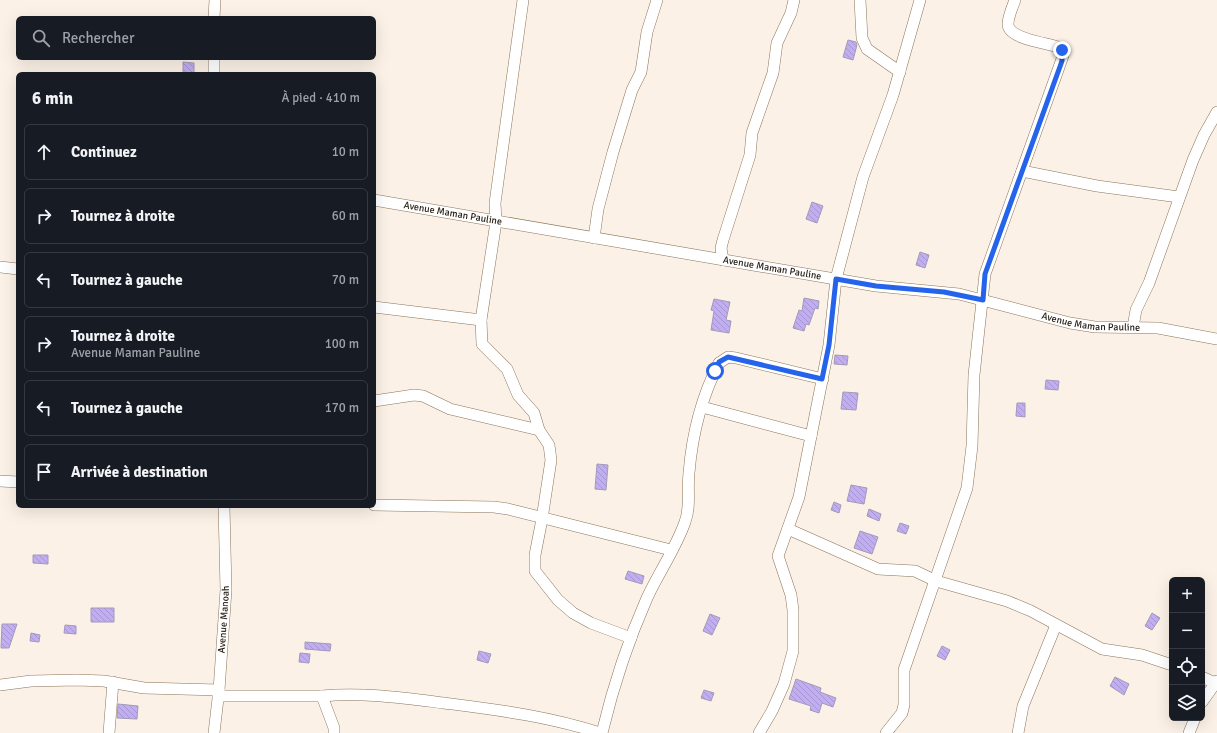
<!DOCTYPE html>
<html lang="fr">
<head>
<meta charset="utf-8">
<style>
	:root { --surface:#171b24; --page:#242831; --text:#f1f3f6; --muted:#9ea1a6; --line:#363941 }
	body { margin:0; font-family:Signika,sans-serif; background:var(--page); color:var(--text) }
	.controls { position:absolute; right:12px; bottom:12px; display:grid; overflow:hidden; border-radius:6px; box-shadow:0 4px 16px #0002 }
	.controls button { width:36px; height:36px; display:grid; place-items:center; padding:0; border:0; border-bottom:1px solid var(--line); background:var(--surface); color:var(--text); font:20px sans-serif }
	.stop { position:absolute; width:12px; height:12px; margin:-9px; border:3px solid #2563eb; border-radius:50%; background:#fff }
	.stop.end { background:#2563eb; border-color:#fff; box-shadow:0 1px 4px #0008 }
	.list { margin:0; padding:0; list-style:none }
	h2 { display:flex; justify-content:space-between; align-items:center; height:52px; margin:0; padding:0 16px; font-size:17px }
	h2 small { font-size:13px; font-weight:400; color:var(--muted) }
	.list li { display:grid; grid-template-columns:26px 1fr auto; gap:12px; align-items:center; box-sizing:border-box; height:56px; margin:0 8px 8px; padding:0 8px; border:1px solid var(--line); border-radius:6px }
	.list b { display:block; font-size:15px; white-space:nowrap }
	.list p { margin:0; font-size:13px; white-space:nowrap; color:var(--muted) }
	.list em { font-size:13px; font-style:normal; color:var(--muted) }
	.icon { flex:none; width:22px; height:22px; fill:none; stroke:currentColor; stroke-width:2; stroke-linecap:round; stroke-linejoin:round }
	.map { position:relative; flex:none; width:1217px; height:733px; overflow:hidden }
	.search { position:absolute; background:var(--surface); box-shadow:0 4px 16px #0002; left:16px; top:16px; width:360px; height:44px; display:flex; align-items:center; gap:10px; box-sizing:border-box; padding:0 14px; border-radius:6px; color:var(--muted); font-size:15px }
	.panel { position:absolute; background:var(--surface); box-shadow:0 4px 16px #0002; left:16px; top:72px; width:360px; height:436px; border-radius:6px }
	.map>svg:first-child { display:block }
	.building { fill:url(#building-back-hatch); stroke:#a29ab9 }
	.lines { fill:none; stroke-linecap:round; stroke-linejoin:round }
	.minor-casing { stroke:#8b755c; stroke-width:12 }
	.minor { stroke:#fff; stroke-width:11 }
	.route { stroke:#2563eb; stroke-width:5 }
	.labels { text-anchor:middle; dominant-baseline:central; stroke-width:4; stroke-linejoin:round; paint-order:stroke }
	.street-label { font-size:10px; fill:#292016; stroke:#fbf1e6 }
</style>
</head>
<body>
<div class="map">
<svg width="1217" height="733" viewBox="0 0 1217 733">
	<defs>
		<pattern id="building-back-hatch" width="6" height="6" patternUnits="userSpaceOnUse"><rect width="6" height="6" fill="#c1aef2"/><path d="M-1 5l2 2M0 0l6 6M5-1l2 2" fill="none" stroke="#a695cf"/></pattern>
	</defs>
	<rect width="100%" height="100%" fill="#fbf1e6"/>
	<!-- building -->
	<path class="building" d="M 848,40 L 856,42 L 857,45 L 853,60 L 843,57 Z
		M 183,62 L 194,63 L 194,74 L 183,74 Z
		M 812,202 L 823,206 L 817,223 L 806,219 Z
		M 920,252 L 929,255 L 925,268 L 916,265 Z
		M 804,298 L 819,301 L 818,309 L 815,308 L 809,325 L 806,324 L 804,331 L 793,328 L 799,310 L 802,311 Z
		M 714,299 L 730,302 L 726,320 L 731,321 L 729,333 L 711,330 L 714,311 L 711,310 Z
		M 835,355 L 848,356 L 847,365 L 834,364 Z
		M 1046,380 L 1059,381 L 1058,390 L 1045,389 Z
		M 843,392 L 858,393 L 856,410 L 841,409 Z
		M 1017,403 L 1025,403 L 1025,417 L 1016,416 Z
		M 597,464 L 608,465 L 606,490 L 595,489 Z
		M 851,485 L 867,488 L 864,504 L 847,501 Z
		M 834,502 L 841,505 L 839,513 L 831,510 Z
		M 869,509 L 881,514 L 879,521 L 867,516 Z
		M 900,523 L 909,526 L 906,534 L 897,531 Z
		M 860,531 L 878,537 L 872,554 L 854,548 Z
		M 33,555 L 48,555 L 48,564 L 33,563 Z
		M 628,571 L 644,576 L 642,584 L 625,579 Z
		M 91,608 L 114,608 L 114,622 L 91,622 Z
		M 1152,613 L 1160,618 L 1152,630 L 1145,626 Z
		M 710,614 L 720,618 L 712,635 L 703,631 Z
		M 2,624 L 17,624 L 9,648 L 1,648 Z
		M 65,625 L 76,626 L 76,634 L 64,633 Z
		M 31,633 L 40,635 L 39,642 L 30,641 Z
		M 305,642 L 331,644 L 330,651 L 305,649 Z
		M 942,646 L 950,650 L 945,660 L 937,656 Z
		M 479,651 L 491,654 L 488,663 L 477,660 Z
		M 300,653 L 310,654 L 309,663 L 299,662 Z
		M 1115,677 L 1129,684 L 1124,695 L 1110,686 Z
		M 796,679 L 821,688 L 820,692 L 836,698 L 833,707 L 822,703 L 819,713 L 810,710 L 811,706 L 789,699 Z
		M 704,690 L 714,693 L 711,701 L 701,698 Z
		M 118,704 L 138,706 L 137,719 L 117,718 Z"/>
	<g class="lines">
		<!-- minor casing -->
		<g class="minor-casing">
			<g id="minor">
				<path d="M 523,0 L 495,203 L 496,222 L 481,320 L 482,344 L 507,369 L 518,395 L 534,413 L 539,430 L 549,445 L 551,460 L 542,519 L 535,555 L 535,571 L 558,600 L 573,613 L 591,623 L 631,638"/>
				<path d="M 860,0 L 862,38 L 867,49 L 900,72"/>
				<path d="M 214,18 L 215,0"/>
				<path d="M 214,58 L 214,74"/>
				<path d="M 1022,171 L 1097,186 L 1179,197"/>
				<path id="s1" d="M 374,200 L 876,286 L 959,294 L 1070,323 L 1095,327 L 1158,328 L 1217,339"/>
				<path d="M 594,238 L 598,209 L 613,152 L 632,90 L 641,72 L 647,32 L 657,0"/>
				<path d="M 723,260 L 721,248 L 723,240 L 750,155 L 752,133 L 773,73 L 777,43 L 791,13 L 794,0"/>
				<path d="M 0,267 L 18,269"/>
				<path d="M 374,307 L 481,320"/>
				<path d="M 1133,327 L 1136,310 L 1149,283 L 1193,160 L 1204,135 L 1217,112"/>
				<path d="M 374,401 L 414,395 L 423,396 L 450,409 L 539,430"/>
				<path d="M 702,407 L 811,436"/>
				<path d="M 0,481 L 18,482"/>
				<path d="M 374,505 L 494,507 L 508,509 L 671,550"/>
				<path d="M 788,529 L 878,569 L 915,571 L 936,581 L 1007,601 L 1031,611 L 1102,649 L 1142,655 L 1172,665"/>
				<path d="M 1202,677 L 1217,684"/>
				<path d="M 0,685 L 31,681 L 77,680 L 104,681 L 144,688 L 219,690"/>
				<path d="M 218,696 L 322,696 C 362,692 404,698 444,703 C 498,710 548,716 600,733"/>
				<path d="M 322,696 L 334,728 L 334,733"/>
				<path d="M 1202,702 L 1217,681"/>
				<path d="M 109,733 L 113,682"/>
				<path id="s2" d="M 214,733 L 219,690 L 226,590 L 224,506"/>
				<path d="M 602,733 C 613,687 628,641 647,598 C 659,572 676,548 685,522 C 691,506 687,490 689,473 C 692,436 702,396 719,363 L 728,357 L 736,358 L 823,379"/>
				<path d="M 759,733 L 772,711 L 784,684 L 793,651 L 793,610 L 791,595 L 778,556 L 799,497 L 829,345 L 836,279 L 863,177 L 893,95 L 920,0"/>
				<path d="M 886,733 L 902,713 L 904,705 L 904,670 L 967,488 L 972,446 L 974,375 L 985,274 L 1063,56 L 1062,50 L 1058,47 C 1047,43 1008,39 1008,24 C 1008,17 1012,8 1015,0"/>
				<path d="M 1018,733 L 1023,706 L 1056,625"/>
				<path d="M 1189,733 L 1195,718"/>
			</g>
		</g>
		<!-- minor -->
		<use href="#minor" class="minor"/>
	</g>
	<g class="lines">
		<!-- route -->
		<path class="route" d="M 715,371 L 719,362 L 728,357 L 822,379 L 829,345 L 836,279 L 876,286 L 944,292 L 983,300 L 985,274 L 1062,61 L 1062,50"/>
	</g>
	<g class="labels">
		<!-- street labels -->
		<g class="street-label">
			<text stroke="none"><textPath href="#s1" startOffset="80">Avenue Maman Pauline</textPath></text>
			<text stroke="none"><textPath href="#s1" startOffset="404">Avenue Maman Pauline</textPath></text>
			<text stroke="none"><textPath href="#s1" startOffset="728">Avenue Maman Pauline</textPath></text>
			<text stroke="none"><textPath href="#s2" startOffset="114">Avenue Manoah</textPath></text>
		</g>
	</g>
</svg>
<div class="controls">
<button>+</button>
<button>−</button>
<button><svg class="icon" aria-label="locate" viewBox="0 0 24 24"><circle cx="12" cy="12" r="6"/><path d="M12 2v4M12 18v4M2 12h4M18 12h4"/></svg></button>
<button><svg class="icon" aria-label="layers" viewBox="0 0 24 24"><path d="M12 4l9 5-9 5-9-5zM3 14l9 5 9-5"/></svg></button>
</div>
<div class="stop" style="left:715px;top:371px"></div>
<div class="stop end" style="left:1062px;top:50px"></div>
<div class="search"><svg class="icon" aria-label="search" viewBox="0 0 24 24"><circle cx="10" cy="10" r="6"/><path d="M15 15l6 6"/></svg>Rechercher</div>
<section class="panel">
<h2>6 min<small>À pied · 410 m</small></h2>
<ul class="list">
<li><svg class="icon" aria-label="ahead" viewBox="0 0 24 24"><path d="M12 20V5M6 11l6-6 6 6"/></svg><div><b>Continuez</b></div><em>10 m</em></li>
<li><svg class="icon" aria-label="right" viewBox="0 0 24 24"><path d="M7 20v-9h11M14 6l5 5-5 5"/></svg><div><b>Tournez à droite</b></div><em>60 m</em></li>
<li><svg class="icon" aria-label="left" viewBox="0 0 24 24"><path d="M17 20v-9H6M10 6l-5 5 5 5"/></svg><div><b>Tournez à gauche</b></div><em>70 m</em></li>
<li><svg class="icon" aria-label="right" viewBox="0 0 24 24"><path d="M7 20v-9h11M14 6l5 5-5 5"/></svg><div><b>Tournez à droite</b><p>Avenue Maman Pauline</p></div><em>100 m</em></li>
<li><svg class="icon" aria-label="left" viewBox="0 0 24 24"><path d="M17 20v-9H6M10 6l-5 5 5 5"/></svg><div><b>Tournez à gauche</b></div><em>170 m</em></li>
<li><svg class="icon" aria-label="arrive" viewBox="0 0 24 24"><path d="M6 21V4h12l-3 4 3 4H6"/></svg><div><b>Arrivée à destination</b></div></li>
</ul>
</section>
</div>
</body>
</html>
